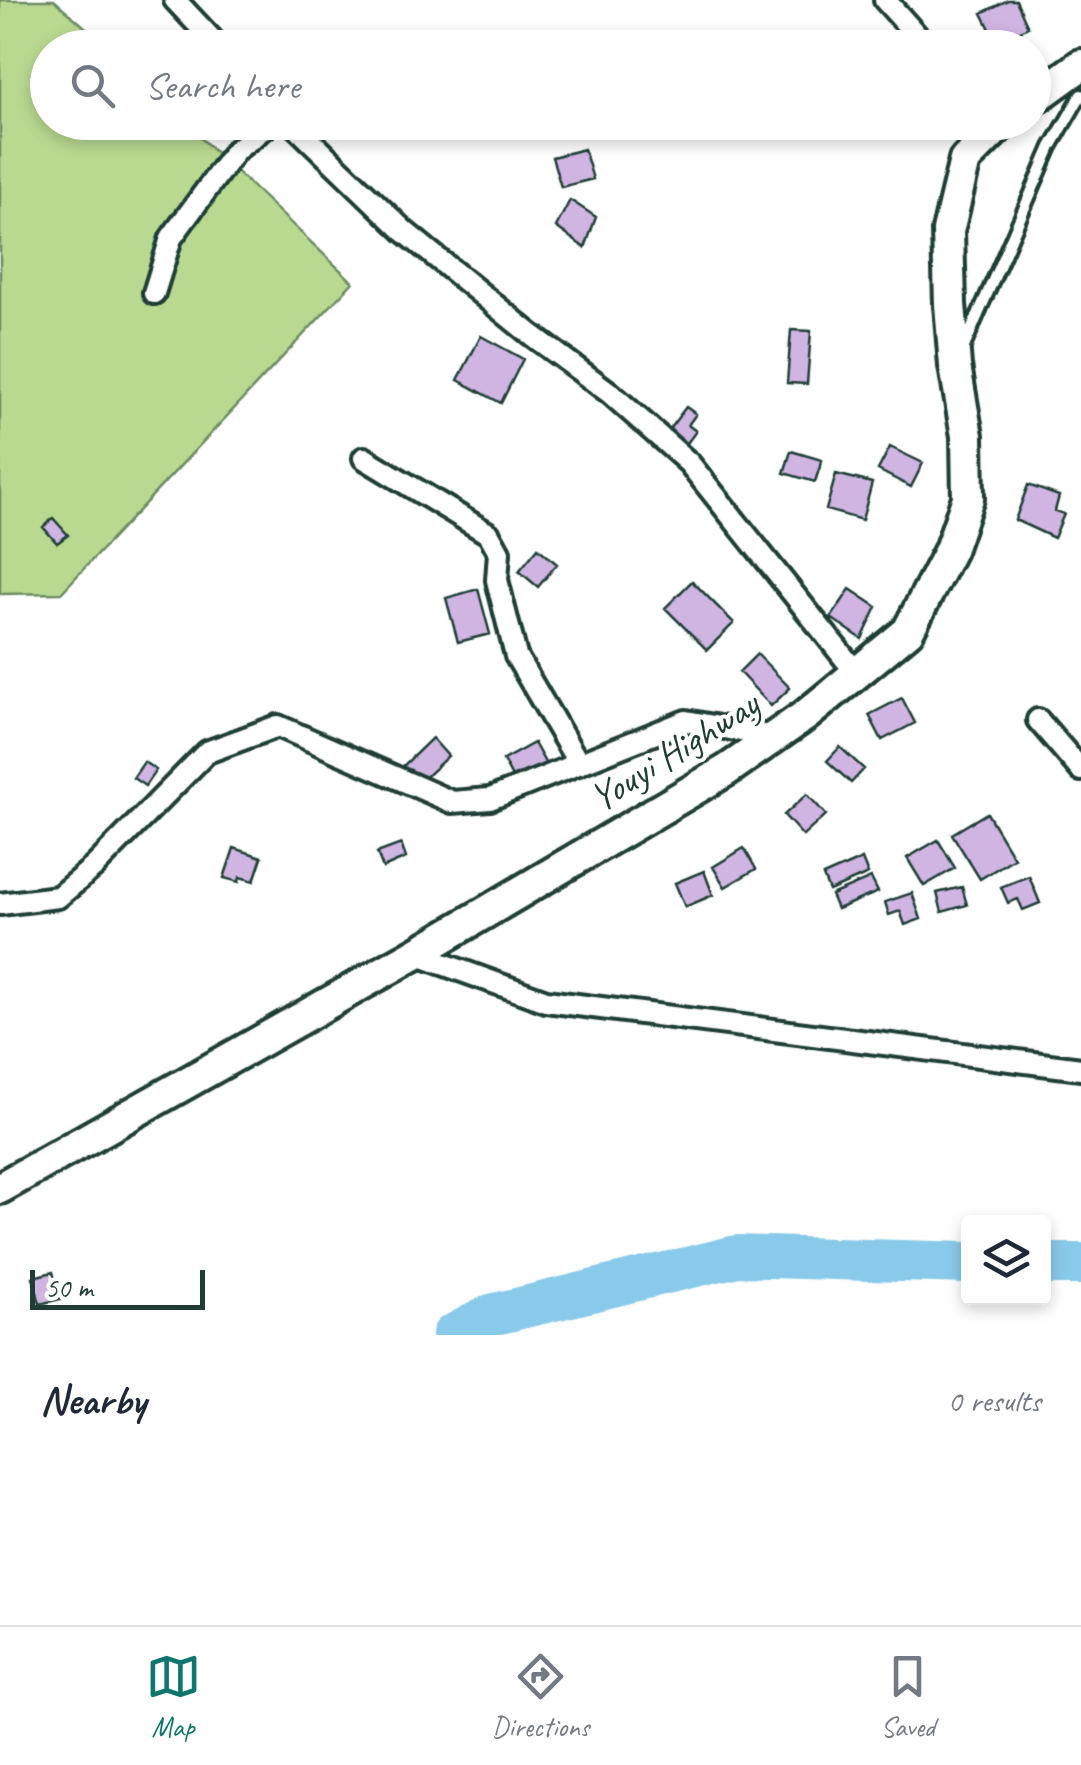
<!DOCTYPE html>
<html lang="en">
<head>
<meta charset="utf-8">
<style>
	:root { --surface:#fff; --page:#f2f2f3; --text:#1f2937; --muted:#747a83; --line:#e0e1e3; --accent:#0f766e }
	body { margin:0; font-family:Caveat,sans-serif; background:var(--page); color:var(--text) }
	.controls { position:absolute; right:30px; bottom:30px; display:grid; overflow:hidden; border-radius:10px; box-shadow:0 5px 15px #0003 }
	.controls button { width:90px; height:90px; display:grid; place-items:center; padding:0; border:0; border-bottom:2px solid var(--line); background:var(--surface); color:var(--text); font:50px sans-serif }
	.scale { position:absolute; left:30px; bottom:25px; width:175px; box-sizing:border-box; padding-left:10px; border:5px solid #1f3d34; border-top:0; font-size:28px; line-height:35px; white-space:nowrap; color:#1f3d34; -webkit-text-stroke:8px #fff; paint-order:stroke }
	.list { margin:0; padding:0; list-style:none }
	h2 { display:flex; justify-content:space-between; align-items:center; height:130px; margin:0; padding:0 40px; font-size:42px }
	h2 small { font-size:32px; font-weight:400; color:var(--muted) }
	.icon { flex:none; width:55px; height:55px; fill:none; stroke:currentColor; stroke-width:2; stroke-linecap:round; stroke-linejoin:round }
	.map { position:relative; flex:none; width:1081px; height:1335px; overflow:hidden }
	.search { position:absolute; background:var(--surface); box-shadow:0 5px 15px #0003; left:30px; right:30px; top:30px; height:110px; display:flex; align-items:center; gap:25px; box-sizing:border-box; padding:0 35px; border-radius:55px; color:var(--muted); font-size:38px }
	.sheet { height:290px; background:var(--surface) }
	nav { display:flex; justify-content:space-around; align-items:center; box-sizing:border-box; height:140px; border-top:2px solid var(--line); background:var(--surface); font-size:28px; color:var(--muted) }
	nav a { display:grid; justify-items:center; gap:5px }
	nav .on { color:var(--accent) }
	.map>svg:first-child { display:block }
	.green { fill:#b9d991; stroke:#6c8b62; stroke-width:2.5 }
	.lines { fill:none; stroke-linecap:round; stroke-linejoin:round }
	.river { stroke:#89caea; stroke-width:42 }
	.building { fill:#d0b5e3; stroke:#1f3d34; stroke-width:2.5 }
	.lane-casing { stroke:#1f3d34; stroke-width:18 }
	.street-casing { stroke:#1f3d34; stroke-width:28 }
	.primary-casing { stroke:#1f3d34; stroke-width:38 }
	.lane { stroke:#fff; stroke-width:10 }
	.street { stroke:#fff; stroke-width:20 }
	.primary { stroke:#fff; stroke-width:30 }
	.labels { text-anchor:middle; dominant-baseline:central; stroke-width:8; stroke-linejoin:round; paint-order:stroke }
	.street-label { font-size:40px; fill:#1f3d34; stroke:#fff }
</style>
</head>
<body>
<div class="map">
<svg width="1081" height="1335" viewBox="0 0 1081 1335">
	<rect width="100%" height="100%" fill="#fff"/>
	<filter id="ink" filterUnits="userSpaceOnUse"><feTurbulence type="fractalNoise" baseFrequency=".01" numOctaves="2"/><feDisplacementMap in="SourceGraphic" scale="20" xChannelSelector="R" yChannelSelector="G"/><feConvolveMatrix kernelMatrix="1 2 1 2 8 2 1 2 1" color-interpolation-filters="sRGB"/></filter>
	<g filter="url(#ink)">
		<!-- green -->
		<path class="green" d="M 0,0 L 54,0 L 108,47 L 48,48 L 48,122 L 185,123 L 353,282 L 61,593 L 0,594 Z"/>
		<g class="lines">
			<!-- river -->
			<path class="river" d="M 1044,1264 L 1081,1264
				M 453,1335 L 491,1315 L 737,1256 L 968,1263"/>
		</g>
		<!-- building -->
		<path class="building" d="M 1008,0 L 1016,0 L 1028,27 L 997,43 L 982,13 Z
			M 584,149 L 593,179 L 561,187 L 552,157 Z
			M 570,200 L 596,217 L 585,248 L 556,227 Z
			M 791,330 L 811,331 L 807,384 L 787,383 Z
			M 481,336 L 523,359 L 501,403 L 458,380 Z
			M 686,407 L 696,414 L 688,425 L 696,431 L 685,446 L 667,432 Z
			M 890,447 L 923,463 L 911,487 L 878,470 Z
			M 791,451 L 822,460 L 815,482 L 784,473 Z
			M 836,474 L 872,483 L 862,520 L 826,510 Z
			M 1028,485 L 1059,496 L 1055,511 L 1064,514 L 1054,538 L 1015,520 Z
			M 53,518 L 68,535 L 57,543 L 43,527 Z
			M 538,548 L 557,564 L 538,587 L 519,571 Z
			M 692,581 L 734,623 L 707,650 L 665,608 Z
			M 478,589 L 490,634 L 458,642 L 446,598 Z
			M 850,589 L 877,607 L 862,639 L 831,618 Z
			M 757,654 L 790,688 L 771,706 L 739,672 Z
			M 902,698 L 915,723 L 882,740 L 869,715 Z
			M 432,738 L 448,756 L 417,785 L 401,768 Z
			M 534,743 L 548,768 L 516,785 L 503,760 Z
			M 840,747 L 864,769 L 851,783 L 827,761 Z
			M 144,762 L 156,770 L 145,786 L 133,778 Z
			M 807,794 L 826,815 L 803,836 L 784,815 Z
			M 987,813 L 1014,858 L 980,879 L 952,834 Z
			M 938,840 L 955,868 L 924,886 L 907,858 Z
			M 401,844 L 406,858 L 383,868 L 377,853 Z
			M 234,848 L 262,857 L 254,881 L 240,877 L 239,882 L 224,878 Z
			M 744,848 L 756,869 L 725,887 L 713,867 Z
			M 862,859 L 868,874 L 829,891 L 823,876 Z
			M 704,871 L 713,895 L 685,907 L 675,883 Z
			M 1029,876 L 1040,903 L 1023,910 L 1018,899 L 1008,903 L 1001,887 Z
			M 871,878 L 878,892 L 837,909 L 831,895 Z
			M 962,887 L 967,905 L 942,912 L 937,893 Z
			M 912,893 L 921,919 L 905,925 L 900,911 L 889,915 L 885,902 Z
			M 53,1272 L 60,1299 L 40,1304 L 33,1277 Z"/>
		<g class="lines">
			<!-- lane casing -->
			<g class="lane-casing">
				<path id="lane" d="M 964,347 L 1051,147 L 1081,95"/>
			</g>
			<!-- street casing -->
			<g class="street-casing">
				<path id="street" d="M 175,0 L 220,48
					M 885,0 L 928,48
					M 291,122 L 404,231 L 529,333 L 610,393 L 689,463 L 858,675
					M 154,293 L 171,238 L 235,151 L 272,122
					M 364,458 L 489,534 L 499,552 L 497,580 L 516,656 L 579,764
					M 1038,720 L 1081,770
					M 0,904 L 58,897 L 95,866 L 207,752 L 278,726 L 452,802 L 490,799 L 686,721 L 774,737
					M 415,954 L 546,1001 L 1081,1069"/>
			</g>
			<!-- primary casing -->
			<g class="primary-casing">
				<path id="primary" d="M 1034,99 L 1081,65
					M 0,1188 L 415,954 L 727,770 L 806,715 L 908,631 L 950,550 L 968,498 L 967,436 L 955,366 L 950,304 L 948,231 L 965,160 L 1003,122"/>
			</g>
			<!-- lane -->
			<use href="#lane" class="lane"/>
			<!-- street -->
			<use href="#street" class="street"/>
			<!-- primary -->
			<use href="#primary" class="primary"/>
		</g>
	</g>
	<g class="labels">
		<!-- street labels -->
		<g class="street-label">
			<text transform="translate(674 751) rotate(-32)">Youyi Highway</text>
		</g>
	</g>
</svg>
<div class="controls">
<button><svg class="icon" aria-label="layers" viewBox="0 0 24 24"><path d="M12 4l9 5-9 5-9-5zM3 14l9 5 9-5"/></svg></button>
</div>
<div class="scale">50 m</div>
<div class="search"><svg class="icon" aria-label="search" viewBox="0 0 24 24"><circle cx="10" cy="10" r="6"/><path d="M15 15l6 6"/></svg>Search here</div>
</div>
<section class="sheet">
<h2>Nearby<small>0 results</small></h2>
<ul class="list">
</ul>
</section>
<nav>
<a class="on"><svg class="icon" aria-label="map" viewBox="0 0 24 24"><path d="M3 6l6-2 6 2 6-2v14l-6 2-6-2-6 2zM9 4v14M15 6v14"/></svg>Map</a>
<a><svg class="icon" aria-label="directions" viewBox="0 0 24 24"><path d="M12 3l9 9-9 9-9-9zM9 14v-3h6M13 9l2 2-2 2"/></svg>Directions</a>
<a><svg class="icon" aria-label="saved" viewBox="0 0 24 24"><path d="M7 4h10v16l-5-4-5 4z"/></svg>Saved</a>
</nav>
</body>
</html>
